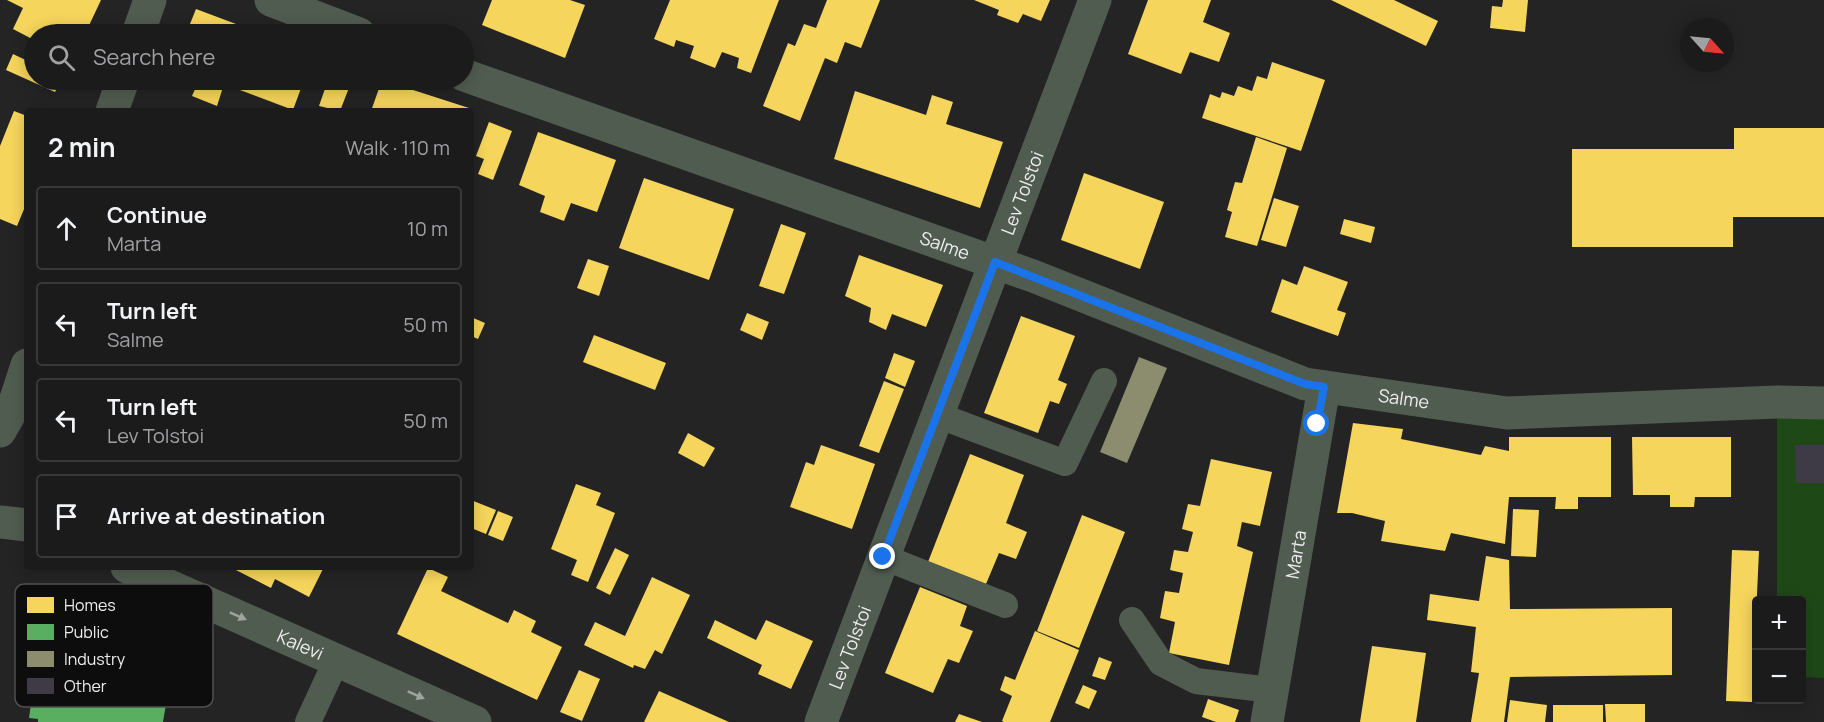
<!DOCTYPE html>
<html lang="en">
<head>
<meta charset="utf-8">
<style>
	:root { --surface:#1b1b1c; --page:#282829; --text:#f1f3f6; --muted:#a0a1a3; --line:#39393b }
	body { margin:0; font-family:Manrope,sans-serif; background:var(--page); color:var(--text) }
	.controls { position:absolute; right:18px; bottom:18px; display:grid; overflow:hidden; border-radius:6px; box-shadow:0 3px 15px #0003 }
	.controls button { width:54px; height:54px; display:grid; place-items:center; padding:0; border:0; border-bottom:2px solid var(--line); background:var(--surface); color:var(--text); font:30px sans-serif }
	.compass { position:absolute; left:1680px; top:18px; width:54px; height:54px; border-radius:50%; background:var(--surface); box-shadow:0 3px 15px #0003; rotate:117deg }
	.stop { position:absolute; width:18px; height:18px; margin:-14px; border:4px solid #1a73e8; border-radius:50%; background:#fff }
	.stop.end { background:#1a73e8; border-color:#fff; box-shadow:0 2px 6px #0008 }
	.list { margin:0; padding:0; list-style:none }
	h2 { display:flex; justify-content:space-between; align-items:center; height:78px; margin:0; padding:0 24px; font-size:26px }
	h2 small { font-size:20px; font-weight:400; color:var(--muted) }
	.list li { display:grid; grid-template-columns:39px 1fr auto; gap:18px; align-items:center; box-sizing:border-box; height:84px; margin:0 12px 12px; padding:0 12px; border:2px solid var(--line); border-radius:6px }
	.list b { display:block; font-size:22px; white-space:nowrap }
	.list p { margin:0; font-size:20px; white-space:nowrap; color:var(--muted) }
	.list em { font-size:20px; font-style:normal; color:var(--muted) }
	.icon { flex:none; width:33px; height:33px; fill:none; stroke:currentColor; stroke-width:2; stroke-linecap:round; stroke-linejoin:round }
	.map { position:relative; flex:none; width:1824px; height:722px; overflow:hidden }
	.search { position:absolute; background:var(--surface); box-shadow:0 3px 15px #0003; left:24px; top:24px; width:450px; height:66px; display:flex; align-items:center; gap:15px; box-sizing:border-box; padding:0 21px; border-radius:33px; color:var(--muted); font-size:22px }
	.panel { position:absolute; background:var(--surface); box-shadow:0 3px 15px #0003; left:24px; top:108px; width:450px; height:462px; border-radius:6px }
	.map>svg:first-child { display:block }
	.green { fill:#1f4817 }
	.homes { fill:#f6d55c }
	.public { fill:#5aae61 }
	.industry { fill:#8c8c6e }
	.building { fill:#3e3b47 }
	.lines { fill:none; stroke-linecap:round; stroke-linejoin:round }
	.service { stroke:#515c50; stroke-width:26 }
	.minor { stroke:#515c50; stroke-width:33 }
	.tertiary { stroke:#515c50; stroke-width:33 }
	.oneway { fill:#9fa49f }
	.route { stroke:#1a73e8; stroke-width:8 }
	.labels { text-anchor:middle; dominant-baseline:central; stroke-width:6; stroke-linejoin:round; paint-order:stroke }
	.street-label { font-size:18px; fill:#ededee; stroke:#0d0d0e }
	.key { fill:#0d0d0e; stroke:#505051; stroke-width:1.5 }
	.key-label { font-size:16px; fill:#ededee }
</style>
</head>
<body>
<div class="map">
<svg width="1824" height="722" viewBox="0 0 1824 722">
	<rect width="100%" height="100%" fill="#242425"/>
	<!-- green -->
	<path class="green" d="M 1777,402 L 1824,403 L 1824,678 L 1802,677 L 1802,600 L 1777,600 Z"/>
	<!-- homes -->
	<path class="homes" d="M 7,0 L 101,0 L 85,34 L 71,34 L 53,26 L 50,34 L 34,34 L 34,40 L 13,29 L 23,8 Z
		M 492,0 L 570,0 L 585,5 L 565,58 L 482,25 Z
		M 670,0 L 779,0 L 751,73 L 737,68 L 739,58 L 722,52 L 715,68 L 690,58 L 694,46 L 676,40 L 674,47 L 654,39 Z
		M 827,0 L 880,0 L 861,48 L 845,42 L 837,63 L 825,58 L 800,121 L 763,106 L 788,43 L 795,46 L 804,24 L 816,28 Z
		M 974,0 L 1050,0 L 1041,21 L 1023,14 L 1018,23 L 997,15 L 999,10 Z
		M 1148,0 L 1211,0 L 1203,22 L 1230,33 L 1219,62 L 1190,52 L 1181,74 L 1128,54 Z
		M 1331,0 L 1394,0 L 1438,21 L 1426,46 Z
		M 1503,0 L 1528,0 L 1525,32 L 1490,28 L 1492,6 L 1502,7 Z
		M 196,9 L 263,34 L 186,34 Z
		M 13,54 L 34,64 L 34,80 L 61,80 L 55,92 L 6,70 Z
		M 1272,62 L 1325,80 L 1301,151 L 1202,118 L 1210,94 L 1220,98 L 1222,92 L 1234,96 L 1238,86 L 1252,91 L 1257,76 L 1267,79 Z
		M 199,80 L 304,80 L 293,110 L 224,84 L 217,106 L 192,96 Z
		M 328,80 L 352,80 L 340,111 L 319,106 Z
		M 382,80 L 469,108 L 468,111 L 371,111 Z
		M 855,91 L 926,115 L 932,95 L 953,102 L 946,124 L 1003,142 L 980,208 L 834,159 Z
		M 14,111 L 27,116 L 27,202 L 17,226 L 0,219 L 0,146 Z
		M 489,122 L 512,131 L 493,180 L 478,174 L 484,159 L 476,156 Z
		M 1734,128 L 1824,128 L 1824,217 L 1733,217 L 1733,247 L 1572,247 L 1572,149 L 1734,149 Z
		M 538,132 L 616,160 L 597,212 L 571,203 L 564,221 L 540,212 L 545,196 L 519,185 Z
		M 1256,137 L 1287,148 L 1257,246 L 1225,237 L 1232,212 L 1227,210 L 1235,182 L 1242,183 Z
		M 1084,173 L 1164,202 L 1140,269 L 1061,240 Z
		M 644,178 L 734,209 L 709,280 L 619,248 Z
		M 1274,198 L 1299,206 L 1286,247 L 1261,240 Z
		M 1344,219 L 1375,227 L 1371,243 L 1340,234 Z
		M 781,224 L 806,233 L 784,294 L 759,286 Z
		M 859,255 L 943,285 L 926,327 L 892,314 L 886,330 L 869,322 L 871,308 L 845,296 Z
		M 588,259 L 609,266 L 599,296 L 577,288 Z
		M 1304,266 L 1348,282 L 1337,310 L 1346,313 L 1338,336 L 1271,312 L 1282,279 L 1297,285 Z
		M 747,313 L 769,322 L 762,340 L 740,330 Z
		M 1021,316 L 1075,336 L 1058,380 L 1067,384 L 1059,404 L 1050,401 L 1038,433 L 984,413 Z
		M 471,317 L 485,323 L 478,339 L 471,336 Z
		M 594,335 L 666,363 L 655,390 L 583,362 Z
		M 894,353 L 915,361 L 905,387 L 885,378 Z
		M 884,381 L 904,389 L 879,453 L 859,446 Z
		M 1353,423 L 1403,429 L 1401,439 L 1481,455 L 1485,446 L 1509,451 L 1509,437 L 1611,437 L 1611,497 L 1578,497 L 1578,509 L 1555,509 L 1556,497 L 1509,497 L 1505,544 L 1451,533 L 1445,551 L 1381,541 L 1385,521 L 1352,513 L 1337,513 Z
		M 688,433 L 715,448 L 704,467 L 678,453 Z
		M 1632,437 L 1731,437 L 1731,497 L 1695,497 L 1694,507 L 1670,507 L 1670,495 L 1633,495 Z
		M 821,445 L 875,464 L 852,529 L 790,507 L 806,462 L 814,465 Z
		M 970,454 L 1024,475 L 1006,523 L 1027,532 L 1016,559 L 999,553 L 986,584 L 928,562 Z
		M 1211,459 L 1272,472 L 1260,526 L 1242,522 L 1237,546 L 1253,552 L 1229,665 L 1169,653 L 1175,622 L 1160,618 L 1165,591 L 1179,593 L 1183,573 L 1170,570 L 1174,550 L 1188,552 L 1193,532 L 1182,529 L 1188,504 L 1200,506 Z
		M 576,484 L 601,493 L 596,505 L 615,513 L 588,582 L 571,575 L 577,560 L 551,549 Z
		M 471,500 L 496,510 L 486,534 L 471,528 Z
		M 1513,509 L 1539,510 L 1536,557 L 1511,556 Z
		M 498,511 L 513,517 L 503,541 L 488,535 Z
		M 1082,515 L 1125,532 L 1079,648 L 1037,631 Z
		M 615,548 L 629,555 L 610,595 L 596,588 Z
		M 1732,550 L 1759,551 L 1752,702 L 1726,701 Z
		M 1486,556 L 1509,560 L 1510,609 L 1672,608 L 1672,675 L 1510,677 L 1504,722 L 1471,722 L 1479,673 L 1471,672 L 1476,627 L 1427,620 L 1430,594 L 1479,601 Z
		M 230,567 L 324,567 L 309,597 L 275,579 L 271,588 Z
		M 428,568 L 448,577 L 441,591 L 508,623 L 514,610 L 536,621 L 531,632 L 562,647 L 537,700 L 397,634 Z
		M 652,577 L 690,595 L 662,654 L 655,650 L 645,669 L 634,665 L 633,668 L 584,645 L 595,622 L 625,636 Z
		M 920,587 L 967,606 L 960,626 L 973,631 L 959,663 L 948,659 L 933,693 L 885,673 Z
		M 715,620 L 756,640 L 766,620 L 813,641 L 791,689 L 758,674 L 762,665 L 707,638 Z
		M 1035,631 L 1079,650 L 1050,722 L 1004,722 L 1002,721 L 1012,696 L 1000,690 L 1005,676 L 1015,680 Z
		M 1372,646 L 1426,653 L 1416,722 L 1360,722 Z
		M 1099,657 L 1112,662 L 1105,680 L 1092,676 Z
		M 579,670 L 600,679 L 582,721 L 560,712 Z
		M 1083,685 L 1097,691 L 1089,709 L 1075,703 Z
		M 659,691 L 729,722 L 644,722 Z
		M 1208,699 L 1239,710 L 1235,722 L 1216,722 L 1202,717 Z
		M 1510,700 L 1547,705 L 1545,722 L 1507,722 Z
		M 1605,704 L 1645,704 L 1645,722 L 1606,722 Z
		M 1553,705 L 1603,705 L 1603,722 L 1553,722 Z
		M 959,714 L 982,722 L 955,722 Z"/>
	<!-- public -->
	<path class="public" d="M 34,682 L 166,704 L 163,722 L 38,722 L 38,719 L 29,718 Z"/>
	<!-- industry -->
	<path class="industry" d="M 1139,357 L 1167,368 L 1127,463 L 1100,452 Z"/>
	<!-- building -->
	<path class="building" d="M 1795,445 L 1824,445 L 1824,483 L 1796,483 Z"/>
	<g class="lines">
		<!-- service -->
		<path class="service" d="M 937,415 L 1065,463 L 1104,381
			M 883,557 L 1005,605
			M 1132,620 L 1161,663 L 1196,681 L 1272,690
			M 308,722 L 337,659"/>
		<!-- minor -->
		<g class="minor">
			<path d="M 271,0 L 359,34"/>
			<path d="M 138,34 L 150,0"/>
			<path id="s1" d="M 464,75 L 1033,276 L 1305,384 L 1507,413 L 1777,402 L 1824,403"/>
			<path d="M 112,111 L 123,80"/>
			<path d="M 0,431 L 13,408 L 27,365"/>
			<path id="s2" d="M 821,722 L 1095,0"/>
			<path id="s3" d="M 1267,722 L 1324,387"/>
		</g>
		<!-- tertiary -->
		<g class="tertiary">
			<path d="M 0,522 L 27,525"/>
			<path id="s4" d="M 127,567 L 475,722"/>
		</g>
	</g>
	<!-- one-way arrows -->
	<defs><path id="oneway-solid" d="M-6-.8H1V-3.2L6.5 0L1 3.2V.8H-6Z" transform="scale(1.5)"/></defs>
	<g class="oneway">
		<use href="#oneway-solid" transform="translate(238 616) rotate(24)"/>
		<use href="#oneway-solid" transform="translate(416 695) rotate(24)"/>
	</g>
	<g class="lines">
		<!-- route -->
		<path class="route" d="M 883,557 L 995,262 L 1305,384 L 1324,387 L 1317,424"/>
	</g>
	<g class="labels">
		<!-- street labels -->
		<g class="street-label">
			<text stroke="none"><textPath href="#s2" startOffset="566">Lev Tolstoi</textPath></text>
			<text stroke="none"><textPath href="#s1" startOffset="510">Salme</textPath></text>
			<text stroke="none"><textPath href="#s1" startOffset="996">Salme</textPath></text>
			<text stroke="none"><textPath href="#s3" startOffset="170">Marta</textPath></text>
			<text stroke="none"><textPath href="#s4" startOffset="190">Kalevi</textPath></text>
			<text stroke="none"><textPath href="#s2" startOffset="80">Lev Tolstoi</textPath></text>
		</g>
	</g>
	<!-- legend -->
	<rect x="15" y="584" width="198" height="123" rx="9" class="key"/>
	<rect x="27" y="597" width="27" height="16" fill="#f6d55c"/>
	<rect x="27" y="624" width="27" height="16" fill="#5aae61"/>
	<rect x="27" y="651" width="27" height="16" fill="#8c8c6e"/>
	<rect x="27" y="678" width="27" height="16" fill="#3e3b47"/>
	<g class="key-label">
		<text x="64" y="611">Homes</text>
		<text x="64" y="638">Public</text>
		<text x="64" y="665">Industry</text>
		<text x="64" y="692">Other</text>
	</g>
</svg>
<div class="controls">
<button>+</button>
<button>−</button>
</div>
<svg class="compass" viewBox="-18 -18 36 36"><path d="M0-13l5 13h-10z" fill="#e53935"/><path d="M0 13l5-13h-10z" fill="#a0a1a3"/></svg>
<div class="stop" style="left:1317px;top:424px"></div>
<div class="stop end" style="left:883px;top:557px"></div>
<div class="search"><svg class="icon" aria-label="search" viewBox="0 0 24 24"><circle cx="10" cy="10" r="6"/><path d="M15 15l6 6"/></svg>Search here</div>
<section class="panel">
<h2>2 min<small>Walk · 110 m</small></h2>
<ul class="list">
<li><svg class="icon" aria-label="ahead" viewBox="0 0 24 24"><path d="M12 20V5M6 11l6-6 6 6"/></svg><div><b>Continue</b><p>Marta</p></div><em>10 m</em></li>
<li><svg class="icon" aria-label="left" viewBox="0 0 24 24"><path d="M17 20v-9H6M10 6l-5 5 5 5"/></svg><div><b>Turn left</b><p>Salme</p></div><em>50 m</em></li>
<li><svg class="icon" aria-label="left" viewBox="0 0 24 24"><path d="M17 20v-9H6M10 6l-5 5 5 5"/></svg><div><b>Turn left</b><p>Lev Tolstoi</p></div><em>50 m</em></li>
<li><svg class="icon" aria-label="arrive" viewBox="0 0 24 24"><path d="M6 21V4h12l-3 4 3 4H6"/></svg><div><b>Arrive at destination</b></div></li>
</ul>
</section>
</div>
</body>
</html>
